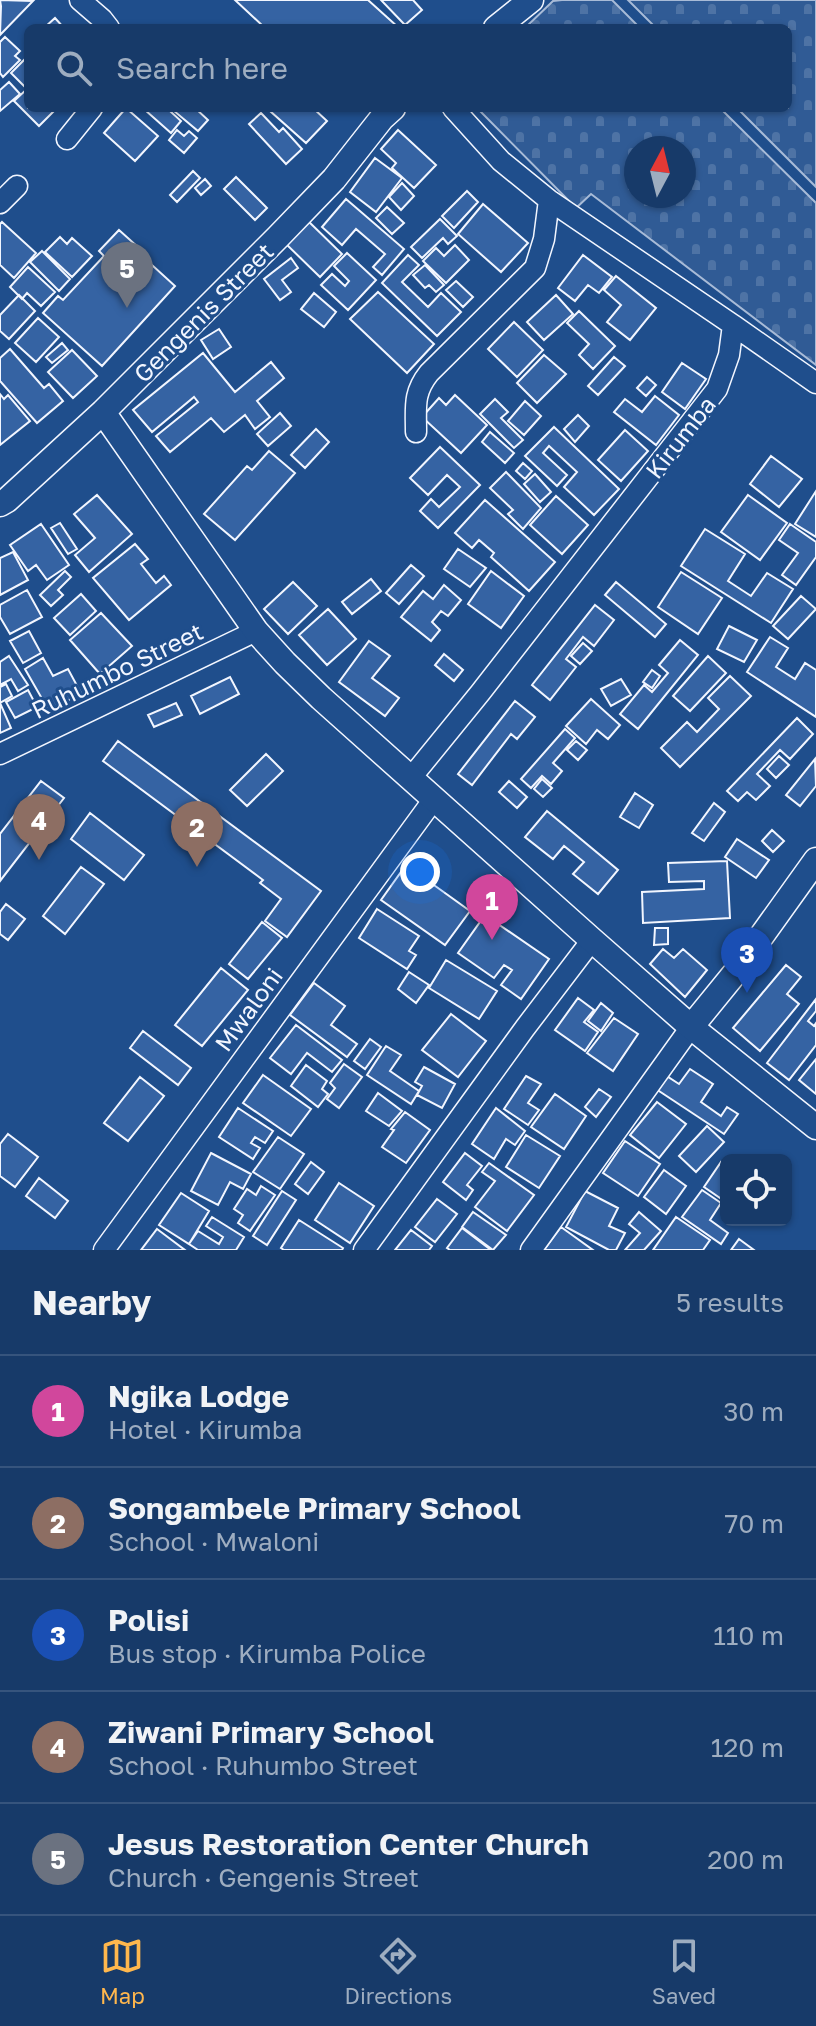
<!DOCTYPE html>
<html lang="en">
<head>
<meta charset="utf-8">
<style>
	:root { --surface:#173a69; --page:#20416f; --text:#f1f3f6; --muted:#9eadc0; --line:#36547d; --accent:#ffb74d }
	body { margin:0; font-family:"Golos Text",sans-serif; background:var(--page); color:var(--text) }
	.controls { position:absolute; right:24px; bottom:24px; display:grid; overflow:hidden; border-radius:12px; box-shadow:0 2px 6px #0004 }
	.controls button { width:72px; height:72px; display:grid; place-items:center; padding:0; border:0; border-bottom:2px solid var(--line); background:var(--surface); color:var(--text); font:40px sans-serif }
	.compass { position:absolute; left:624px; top:136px; width:72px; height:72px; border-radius:50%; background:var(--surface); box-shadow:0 2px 6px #0004; rotate:7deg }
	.you { position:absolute; left:420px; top:872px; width:28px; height:28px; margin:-20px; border:6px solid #fff; border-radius:50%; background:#1a73e8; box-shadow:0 0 0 12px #1a73e833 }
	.badge { display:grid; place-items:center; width:52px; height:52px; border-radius:50%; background:var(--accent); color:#fff; font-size:26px; font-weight:700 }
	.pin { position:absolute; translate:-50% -66px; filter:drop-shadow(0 2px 4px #0008) }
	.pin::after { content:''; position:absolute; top:42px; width:28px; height:24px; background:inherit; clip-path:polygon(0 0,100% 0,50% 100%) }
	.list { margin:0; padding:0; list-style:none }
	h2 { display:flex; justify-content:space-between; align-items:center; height:104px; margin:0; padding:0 32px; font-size:34px }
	h2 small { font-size:26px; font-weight:400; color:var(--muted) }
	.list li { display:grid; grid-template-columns:52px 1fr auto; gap:24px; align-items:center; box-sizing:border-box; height:112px; padding:0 32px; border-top:2px solid var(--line) }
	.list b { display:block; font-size:30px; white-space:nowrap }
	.list p { margin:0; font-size:26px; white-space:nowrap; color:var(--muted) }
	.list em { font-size:26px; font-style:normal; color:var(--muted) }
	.icon { flex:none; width:44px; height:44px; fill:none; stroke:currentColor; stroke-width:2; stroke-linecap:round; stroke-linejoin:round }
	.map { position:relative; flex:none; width:816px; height:1250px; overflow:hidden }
	.search { position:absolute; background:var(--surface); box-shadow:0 2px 6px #0004; left:24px; right:24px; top:24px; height:88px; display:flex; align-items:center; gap:20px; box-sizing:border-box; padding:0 28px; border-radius:12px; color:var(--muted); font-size:30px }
	.sheet { height:664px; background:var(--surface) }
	nav { display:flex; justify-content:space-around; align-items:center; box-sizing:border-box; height:112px; border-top:2px solid var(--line); background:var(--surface); font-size:22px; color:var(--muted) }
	nav a { display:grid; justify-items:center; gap:4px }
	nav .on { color:var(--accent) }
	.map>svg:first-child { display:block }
	.cemetery { fill:url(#cemetery-stones); stroke:#a8bbd7; stroke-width:2; fill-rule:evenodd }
	.building { fill:#3563a3; stroke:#f2f6ff; stroke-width:2 }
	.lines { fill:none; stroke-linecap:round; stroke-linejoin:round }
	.minor-casing { stroke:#f2f6ff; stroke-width:23 }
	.tertiary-casing { stroke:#f2f6ff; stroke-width:27 }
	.minor { stroke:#1f4e8c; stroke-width:20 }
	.tertiary { stroke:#1f4e8c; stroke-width:24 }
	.labels { text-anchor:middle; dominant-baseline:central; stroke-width:6; stroke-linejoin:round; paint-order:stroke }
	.street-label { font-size:24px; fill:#f2f6ff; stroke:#1f4e8c }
</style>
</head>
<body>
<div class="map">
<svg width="816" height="1250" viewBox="0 0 816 1250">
	<defs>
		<pattern id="cemetery-stones" width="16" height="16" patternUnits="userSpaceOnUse" patternTransform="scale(2)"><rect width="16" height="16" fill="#305b95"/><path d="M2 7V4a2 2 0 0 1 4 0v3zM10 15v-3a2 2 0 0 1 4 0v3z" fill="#4e73a5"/></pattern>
	</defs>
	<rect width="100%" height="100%" fill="#1f4e8c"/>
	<!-- cemetery -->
	<path class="cemetery" d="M 562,0 L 612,0 L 640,28 L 525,28 L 553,1 Z
		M 628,0 L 816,0 L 816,187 L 737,108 L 788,108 L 788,28 L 656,28 Z
		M 477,108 L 720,108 L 816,203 L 816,365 L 591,194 L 576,208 ZM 636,148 L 684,148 L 684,196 L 636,196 Z"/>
	<!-- building -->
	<path class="building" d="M 0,0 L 33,1 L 0,35 L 1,6 Z
		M 235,0 L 368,0 L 399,28 L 265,28 Z
		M 381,0 L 413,0 L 422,10 L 405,25 Z
		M 55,18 L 64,28 L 44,28 Z
		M 5,37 L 20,51 L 15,56 L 20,60 L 3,77 L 0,73 L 0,42 Z
		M 28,56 L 28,108 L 57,108 L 39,126 L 14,101 L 27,89 L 11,73 Z
		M 9,82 L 20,94 L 0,111 L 0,90 Z
		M 126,108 L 158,136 L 135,161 L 104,133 Z
		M 147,108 L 195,108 L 208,120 L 198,131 L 173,110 L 171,112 L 181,121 L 171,133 L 145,110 Z
		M 274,108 L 313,108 L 327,121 L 306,143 L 270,111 Z
		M 261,113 L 279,132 L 283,128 L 302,149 L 286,164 L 249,124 Z
		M 177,130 L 184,136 L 189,131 L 197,138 L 184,153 L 169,140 Z
		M 398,130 L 436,165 L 414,188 L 392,168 L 396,163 L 381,149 Z
		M 375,158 L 402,178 L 376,212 L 350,192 Z
		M 193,171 L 200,178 L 177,202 L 170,195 Z
		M 236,177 L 267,208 L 255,220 L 224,189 Z
		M 205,179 L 211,186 L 201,195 L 195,188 Z
		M 402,183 L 414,196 L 401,210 L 389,197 Z
		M 467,191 L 478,202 L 454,228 L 442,216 Z
		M 346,199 L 404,249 L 382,275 L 373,267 L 385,254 L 356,229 L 342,245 L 322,227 Z
		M 483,204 L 528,243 L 501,272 L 458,234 Z
		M 387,207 L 404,223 L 392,234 L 376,218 Z
		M 306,219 L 342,254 L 320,277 L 284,242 Z
		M 440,219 L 457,236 L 448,244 L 443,238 L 422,258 L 411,247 Z
		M 2,222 L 36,253 L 14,278 L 0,265 L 0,224 Z
		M 119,230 L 139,248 L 130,257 L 135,262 L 141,255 L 175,286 L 102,366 L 43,313 L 58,296 L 63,300 L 104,256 L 99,251 Z
		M 60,237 L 67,244 L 72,238 L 92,256 L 72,277 L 45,252 Z
		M 455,245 L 469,260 L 446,283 L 423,261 L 436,248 L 444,256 Z
		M 42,251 L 70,279 L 59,291 L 30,262 Z
		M 347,253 L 376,280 L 348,310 L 321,285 L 332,274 L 345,286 L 349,281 L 334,266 Z
		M 408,255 L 419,265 L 402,282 L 428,307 L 441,293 L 461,312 L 437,336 L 382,283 Z
		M 583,255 L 612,277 L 599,293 L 588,285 L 575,301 L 558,288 Z
		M 291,258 L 298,268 L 282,280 L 291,292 L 280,300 L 264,279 Z
		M 425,265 L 444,285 L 436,292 L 429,285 L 425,288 L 413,275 Z
		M 28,267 L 55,292 L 41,306 L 27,293 L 22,299 L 10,287 Z
		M 616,276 L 656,308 L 630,340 L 607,322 L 621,305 L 604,290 Z
		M 456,281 L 473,297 L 463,307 L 446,290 Z
		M 378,292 L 434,344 L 407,373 L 350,319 Z
		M 314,293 L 336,312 L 324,327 L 301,309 Z
		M 19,295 L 35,311 L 9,339 L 0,331 L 0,315 Z
		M 556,295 L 573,314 L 544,340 L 527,322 Z
		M 579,311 L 615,346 L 593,369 L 579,355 L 589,344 L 567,323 Z
		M 38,318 L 59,337 L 36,362 L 15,343 Z
		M 514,322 L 543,350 L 517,377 L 488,349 Z
		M 219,329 L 231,347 L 213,359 L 201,340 Z
		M 62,343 L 68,350 L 52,363 L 46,357 Z
		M 10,349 L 44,388 L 49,384 L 63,401 L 37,423 L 0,381 L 0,358 Z
		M 72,350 L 97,376 L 73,398 L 48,372 Z
		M 203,353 L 235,392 L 271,362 L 284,378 L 257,401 L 270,417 L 255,429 L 245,415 L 224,432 L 211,418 L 170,452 L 156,436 L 198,402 L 194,397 L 152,432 L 133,410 Z
		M 544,355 L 566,374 L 537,403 L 517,383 Z
		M 614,357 L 625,366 L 598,395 L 588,386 Z
		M 682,363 L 706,379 L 685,409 L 662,392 Z
		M 647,377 L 656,385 L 646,396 L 637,388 Z
		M 0,394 L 4,399 L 8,395 L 30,421 L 0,445 Z
		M 455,395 L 487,425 L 461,453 L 422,417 L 439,398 L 446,405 Z
		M 655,396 L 679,415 L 656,445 L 614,412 L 625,399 L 642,412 Z
		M 495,399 L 508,412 L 501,418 L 523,440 L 514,448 L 480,414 Z
		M 525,401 L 541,416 L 524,435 L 508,421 Z
		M 280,413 L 291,426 L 268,446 L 257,434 Z
		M 578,415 L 589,426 L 575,442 L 564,429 Z
		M 554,427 L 619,489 L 594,515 L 564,487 L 577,472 L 549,446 L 543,453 L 567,475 L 557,486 L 525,456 Z
		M 316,429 L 329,442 L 305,468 L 291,455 Z
		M 625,430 L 648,451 L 621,481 L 598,460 Z
		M 490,432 L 514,453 L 505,463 L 482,442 Z
		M 440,447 L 480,485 L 438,528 L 420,511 L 431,499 L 439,507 L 460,487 L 447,475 L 428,495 L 410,478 Z
		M 269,451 L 295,473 L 235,540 L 204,514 L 247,466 L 252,470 Z
		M 771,456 L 802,479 L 779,507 L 750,484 Z
		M 523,463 L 532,471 L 525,479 L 516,471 Z
		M 506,472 L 541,508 L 523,529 L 508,514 L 513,510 L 490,488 Z
		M 535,474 L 551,492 L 540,502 L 524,484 Z
		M 816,491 L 816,537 L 795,524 Z
		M 97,495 L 132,534 L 89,572 L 75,555 L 95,538 L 74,514 Z
		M 748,495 L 787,523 L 760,560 L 721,532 Z
		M 556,496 L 588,525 L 562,554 L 530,525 Z
		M 485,500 L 555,562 L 529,591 L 491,557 L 494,553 L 479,540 L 472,548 L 455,533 Z
		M 60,523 L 77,549 L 68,554 L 51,528 Z
		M 41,524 L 69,565 L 47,580 L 36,565 L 28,571 L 10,545 Z
		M 790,524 L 816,542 L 816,557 L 796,585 L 782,575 L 798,553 L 779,540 Z
		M 705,529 L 745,554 L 728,581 L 751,596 L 767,573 L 793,589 L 771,623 L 681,566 Z
		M 135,544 L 148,559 L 141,564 L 156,583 L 164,576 L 171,585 L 129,620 L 93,578 Z
		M 458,549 L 486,568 L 470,587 L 444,569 Z
		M 13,552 L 28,580 L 0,595 L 0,558 Z
		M 411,565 L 424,576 L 399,604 L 386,593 Z
		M 65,571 L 71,577 L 58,590 L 63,595 L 51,606 L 40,595 Z
		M 491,571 L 524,596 L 501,628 L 468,604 Z
		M 681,572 L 722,598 L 698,634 L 658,607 Z
		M 371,579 L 381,591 L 352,614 L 342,602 Z
		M 293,582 L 317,606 L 288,634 L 264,609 Z
		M 616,582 L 666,624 L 655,637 L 605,595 Z
		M 444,585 L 461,600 L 448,616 L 441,611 L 432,622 L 440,630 L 431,641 L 401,617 L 423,591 L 433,599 Z
		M 27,590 L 42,617 L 10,634 L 0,617 L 0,605 Z
		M 81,594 L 96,611 L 70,635 L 54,618 Z
		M 801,596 L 816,609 L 788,639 L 773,626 Z
		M 595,605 L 614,620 L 594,646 L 583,637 L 566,659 L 576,667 L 550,700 L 532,685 Z
		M 328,609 L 356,639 L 327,665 L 299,635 Z
		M 101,613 L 132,646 L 100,674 L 70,640 Z
		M 729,626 L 757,640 L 744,662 L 717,649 Z
		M 29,631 L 41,653 L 23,663 L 10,641 Z
		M 770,637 L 788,648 L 776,667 L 795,679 L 805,663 L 816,670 L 816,717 L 747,672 Z
		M 680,640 L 698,655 L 638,729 L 620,714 L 644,685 L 652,692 L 668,673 L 659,665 Z
		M 369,641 L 390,656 L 372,678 L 399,698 L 385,716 L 339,682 Z
		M 583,643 L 592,651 L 580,664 L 571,656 Z
		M 444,654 L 463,670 L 454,681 L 435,665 Z
		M 9,656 L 28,685 L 18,691 L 11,679 L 0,685 L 0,662 Z
		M 708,656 L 726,673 L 690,711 L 673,696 Z
		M 43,658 L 53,676 L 68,669 L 81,693 L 49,711 L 25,669 Z
		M 652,670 L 660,676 L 652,688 L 643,682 Z
		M 730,676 L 751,696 L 680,767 L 661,748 L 687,722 L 697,732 L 719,709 L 708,698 Z
		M 230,677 L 239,694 L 200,714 L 191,696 Z
		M 621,679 L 631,695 L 611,706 L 601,689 Z
		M 6,684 L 12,696 L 0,703 L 11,728 L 0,733 L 0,687 Z
		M 28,690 L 37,707 L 15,718 L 6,702 Z
		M 591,699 L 620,725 L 608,739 L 597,730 L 586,744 L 566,726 Z
		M 515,701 L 535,717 L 517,739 L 511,734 L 472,785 L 458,774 Z
		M 176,703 L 182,715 L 154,727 L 148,715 Z
		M 797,718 L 813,734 L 790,759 L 780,750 L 757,774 L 770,786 L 756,800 L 747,792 L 738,801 L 727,791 Z
		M 565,729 L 575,738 L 553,763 L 562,771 L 551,784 L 542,776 L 531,788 L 521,779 Z
		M 118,741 L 321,891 L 287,937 L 265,921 L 281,899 L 260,883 L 263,880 L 103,761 Z
		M 576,741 L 587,750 L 578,760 L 567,750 Z
		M 266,754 L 283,771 L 247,806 L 230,790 Z
		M 779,756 L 789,765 L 776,778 L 767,769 Z
		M 815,759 L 816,786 L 800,806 L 786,795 Z
		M 542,779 L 552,788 L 543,797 L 534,789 Z
		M 41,781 L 64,798 L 0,881 L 0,834 Z
		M 509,781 L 527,797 L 517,808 L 499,792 Z
		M 635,793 L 653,805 L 639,828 L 620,817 Z
		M 714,803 L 725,812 L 704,841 L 692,833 Z
		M 547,811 L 618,870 L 598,894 L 573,874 L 584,862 L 564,846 L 553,859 L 525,837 Z
		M 90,813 L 144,855 L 124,880 L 71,839 Z
		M 772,830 L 784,841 L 773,852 L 762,841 Z
		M 737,839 L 769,860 L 756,878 L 725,857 Z
		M 727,861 L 730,918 L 643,923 L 642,892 L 704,889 L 704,881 L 669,882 L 668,863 Z
		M 406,865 L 470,911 L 445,945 L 381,900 Z
		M 81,867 L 104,884 L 65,934 L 43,916 Z
		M 6,904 L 25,919 L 8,940 L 0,934 L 0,912 Z
		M 377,909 L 419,936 L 409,951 L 416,955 L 407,969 L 359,938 Z
		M 485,915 L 549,959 L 521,999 L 501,985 L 512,970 L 504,965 L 494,978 L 458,953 Z
		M 262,922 L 282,938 L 248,979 L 229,964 Z
		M 655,928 L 668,928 L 668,944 L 654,945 Z
		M 663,949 L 674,958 L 683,949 L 707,970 L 685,997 L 650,964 Z
		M 446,960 L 497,991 L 479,1019 L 429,988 Z
		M 786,965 L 801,977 L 787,994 L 799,1004 L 760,1051 L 733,1028 Z
		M 221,968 L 248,990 L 202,1046 L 175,1025 Z
		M 409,972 L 429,985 L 416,1003 L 398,989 Z
		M 314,983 L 345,1006 L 331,1025 L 357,1044 L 347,1057 L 290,1015 Z
		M 578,998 L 594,1010 L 584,1022 L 598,1032 L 585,1051 L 555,1030 Z
		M 816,999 L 816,1011 L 808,1021 L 814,1026 L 816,1023 L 816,1045 L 789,1080 L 767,1063 Z
		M 601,1003 L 613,1013 L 601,1031 L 588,1021 Z
		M 451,1014 L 486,1041 L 458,1077 L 422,1050 Z
		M 614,1018 L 638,1034 L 613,1071 L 587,1053 Z
		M 296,1025 L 342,1060 L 332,1072 L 307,1053 L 291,1074 L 270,1058 Z
		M 143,1031 L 191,1068 L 178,1085 L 130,1048 Z
		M 370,1039 L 381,1047 L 365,1069 L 354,1061 Z
		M 386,1046 L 401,1055 L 390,1071 L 419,1091 L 411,1104 L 367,1075 Z
		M 816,1059 L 816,1094 L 799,1080 Z
		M 344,1064 L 362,1077 L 339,1108 L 327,1099 L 335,1088 L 330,1083 Z
		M 306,1065 L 327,1081 L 322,1089 L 328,1094 L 318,1107 L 291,1086 Z
		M 424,1067 L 455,1084 L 442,1108 L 417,1095 L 422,1086 L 415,1082 Z
		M 690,1069 L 713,1084 L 701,1102 L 721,1116 L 727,1107 L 738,1114 L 724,1134 L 656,1089 L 665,1075 L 679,1084 Z
		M 263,1075 L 311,1109 L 291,1136 L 243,1103 Z
		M 526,1076 L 541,1084 L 528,1103 L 539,1110 L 528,1125 L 504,1109 Z
		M 140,1077 L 164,1096 L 128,1141 L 104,1123 Z
		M 599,1089 L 611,1097 L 596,1117 L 585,1107 Z
		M 378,1093 L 402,1111 L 389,1126 L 366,1111 Z
		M 555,1094 L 586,1116 L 564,1149 L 531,1127 Z
		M 657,1102 L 686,1124 L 659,1158 L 630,1135 Z
		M 238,1108 L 273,1131 L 265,1143 L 255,1137 L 251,1143 L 260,1148 L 253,1159 L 219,1137 Z
		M 496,1108 L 525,1131 L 515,1145 L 506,1139 L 494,1159 L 472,1144 Z
		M 405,1112 L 430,1130 L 406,1163 L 382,1147 L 394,1130 L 391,1129 Z
		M 707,1126 L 724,1142 L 696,1172 L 679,1156 Z
		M 8,1134 L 38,1157 L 15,1187 L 0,1176 L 0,1144 Z
		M 526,1135 L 560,1156 L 539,1188 L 506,1167 Z
		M 278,1137 L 304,1154 L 280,1189 L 253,1172 Z
		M 625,1141 L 660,1164 L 638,1196 L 603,1173 Z
		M 211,1153 L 251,1174 L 243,1189 L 230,1182 L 218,1205 L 191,1191 Z
		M 465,1153 L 482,1166 L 467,1185 L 473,1190 L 466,1200 L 443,1182 Z
		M 311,1162 L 324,1172 L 308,1194 L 295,1184 Z
		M 721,1162 L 726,1166 L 726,1195 L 723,1200 L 704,1187 Z
		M 489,1163 L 534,1195 L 507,1231 L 475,1207 L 495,1181 L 482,1172 Z
		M 664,1170 L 686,1186 L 666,1214 L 644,1197 Z
		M 39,1178 L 68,1201 L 55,1218 L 26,1196 Z
		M 339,1183 L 374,1206 L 350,1243 L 315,1220 Z
		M 261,1186 L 275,1195 L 250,1231 L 238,1223 L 243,1215 L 234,1209 L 247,1189 L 256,1195 Z
		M 702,1190 L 721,1203 L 710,1220 L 728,1233 L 721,1244 L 682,1217 Z
		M 282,1191 L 296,1200 L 267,1245 L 253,1236 Z
		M 585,1191 L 618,1208 L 609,1226 L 625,1233 L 616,1250 L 609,1250 L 566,1227 Z
		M 181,1193 L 209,1211 L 189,1244 L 159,1225 Z
		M 437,1199 L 457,1214 L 435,1242 L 415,1227 Z
		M 473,1212 L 506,1235 L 493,1250 L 462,1227 Z
		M 639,1212 L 661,1231 L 644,1250 L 625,1250 L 640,1233 L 629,1224 Z
		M 212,1217 L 244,1237 L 236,1250 L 198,1250 L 189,1244 L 198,1231 L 219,1244 L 223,1237 L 206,1226 Z
		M 676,1217 L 710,1240 L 703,1250 L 653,1250 Z
		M 299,1220 L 343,1248 L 342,1250 L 284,1250 L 281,1248 Z
		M 561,1227 L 593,1250 L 544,1250 Z
		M 462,1228 L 491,1250 L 450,1250 L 447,1248 Z
		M 157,1229 L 185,1250 L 141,1250 Z
		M 411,1230 L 432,1246 L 429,1250 L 395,1250 Z
		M 739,1239 L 754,1250 L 731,1250 Z"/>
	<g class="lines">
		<!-- minor casing -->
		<g class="minor-casing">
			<path id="minor" d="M 80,0 L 102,19 L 109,28
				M 67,139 L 92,108
				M 0,203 L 17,186
				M 733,325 L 816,383
				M 416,432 C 416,407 413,393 429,373 L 535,268 L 544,239 L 549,200
				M 0,754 L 256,631
				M 410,779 L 480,693 L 717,389 L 729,355 L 733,325 L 549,200 L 501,161 L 453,108
				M 104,1250 L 434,799
				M 364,1250 L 525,1028 L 592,940
				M 531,1250 L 691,1027"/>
		</g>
		<!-- tertiary casing -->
		<g class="tertiary-casing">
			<path id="tertiary" d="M 496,28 L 531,0
				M 103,412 L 256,631 L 285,663 L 321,698 L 592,940 L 691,1027 L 816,1127
				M 0,504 L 7,500 L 103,412 L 278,237 L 334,179 L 382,118 L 393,108
				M 691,1027 L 735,973 L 816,860"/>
		</g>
		<!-- minor -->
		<use href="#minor" class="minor"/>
		<!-- tertiary -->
		<use href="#tertiary" class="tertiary"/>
	</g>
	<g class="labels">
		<!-- street labels -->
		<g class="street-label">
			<text transform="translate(203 312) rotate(-45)">Gengenis Street</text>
			<text transform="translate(680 437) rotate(-52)">Kirumba</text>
			<text transform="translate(117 670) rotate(-26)">Ruhumbo Street</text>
			<text transform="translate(248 1009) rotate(-54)">Mwaloni</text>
		</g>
	</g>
</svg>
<div class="controls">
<button><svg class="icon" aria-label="locate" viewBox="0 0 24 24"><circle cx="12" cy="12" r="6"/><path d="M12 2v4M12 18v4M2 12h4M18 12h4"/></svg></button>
</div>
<svg class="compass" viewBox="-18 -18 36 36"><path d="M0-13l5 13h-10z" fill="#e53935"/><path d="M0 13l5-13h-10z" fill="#9eadc0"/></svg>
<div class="you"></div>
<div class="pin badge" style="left:492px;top:940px;background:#d1479c">1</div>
<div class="pin badge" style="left:197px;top:867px;background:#8d6e63">2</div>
<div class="pin badge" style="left:747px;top:993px;background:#1a4fb4">3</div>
<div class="pin badge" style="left:39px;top:860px;background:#8d6e63">4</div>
<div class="pin badge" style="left:127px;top:308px;background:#6b7280">5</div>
<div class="search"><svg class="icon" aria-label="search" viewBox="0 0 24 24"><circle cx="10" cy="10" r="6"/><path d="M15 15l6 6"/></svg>Search here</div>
</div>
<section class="sheet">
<h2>Nearby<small>5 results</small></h2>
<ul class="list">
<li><span class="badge" style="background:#d1479c">1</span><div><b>Ngika Lodge</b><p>Hotel · Kirumba</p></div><em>30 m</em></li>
<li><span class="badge" style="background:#8d6e63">2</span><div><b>Songambele Primary School</b><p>School · Mwaloni</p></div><em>70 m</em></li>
<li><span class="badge" style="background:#1a4fb4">3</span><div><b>Polisi</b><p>Bus stop · Kirumba Police</p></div><em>110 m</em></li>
<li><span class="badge" style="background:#8d6e63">4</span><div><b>Ziwani Primary School</b><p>School · Ruhumbo Street</p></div><em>120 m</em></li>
<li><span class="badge" style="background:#6b7280">5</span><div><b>Jesus Restoration Center Church</b><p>Church · Gengenis Street</p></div><em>200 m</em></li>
</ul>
</section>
<nav>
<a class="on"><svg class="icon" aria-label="map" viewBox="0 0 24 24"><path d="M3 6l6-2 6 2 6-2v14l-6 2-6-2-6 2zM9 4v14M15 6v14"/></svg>Map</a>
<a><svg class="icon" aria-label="directions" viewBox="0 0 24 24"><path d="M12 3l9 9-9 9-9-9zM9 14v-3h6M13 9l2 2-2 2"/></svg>Directions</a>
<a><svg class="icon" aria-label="saved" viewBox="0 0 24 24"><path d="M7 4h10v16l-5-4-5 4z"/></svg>Saved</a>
</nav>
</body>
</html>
